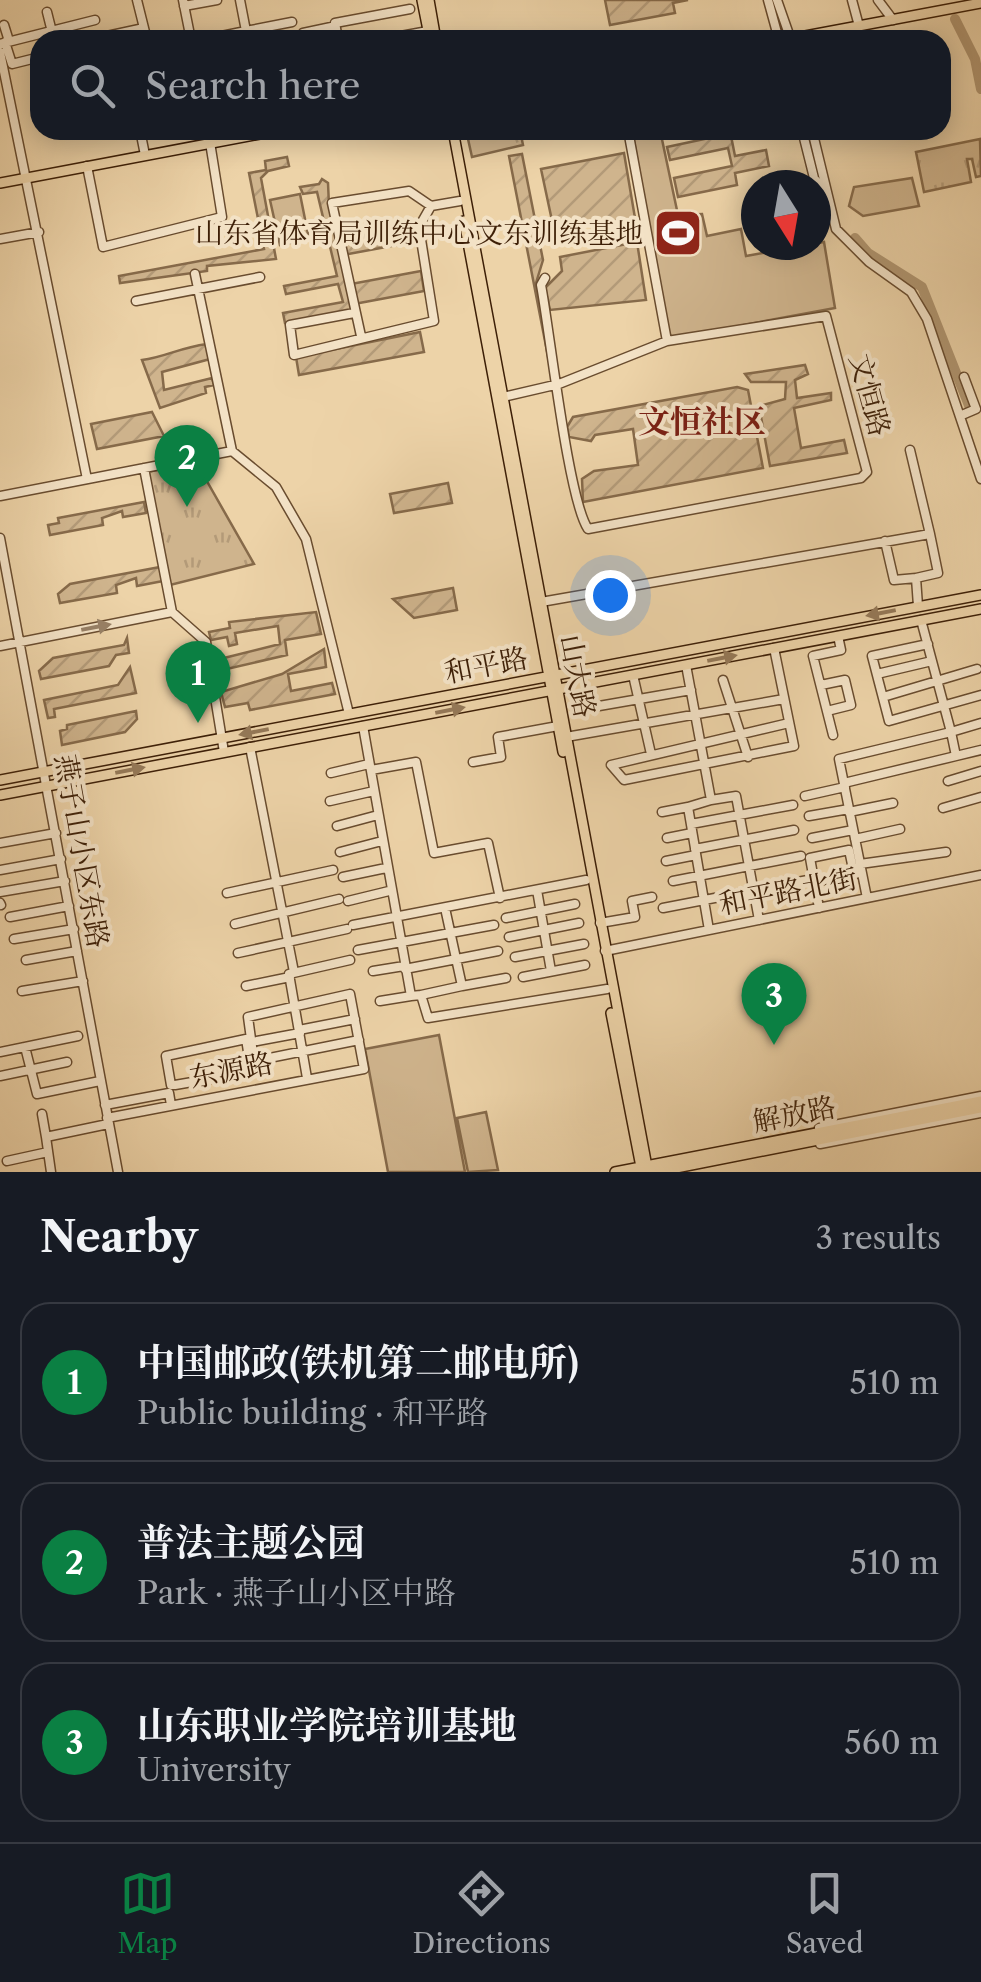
<!DOCTYPE html>
<html lang="en">
<head>
<meta charset="utf-8">
<style>
	:root { --surface:#171b24; --page:#242831; --text:#f1f3f6; --muted:#9ea1a6; --line:#363941; --accent:#0b8043 }
	body { margin:0; font-family:"Libre Caslon Text","Noto Serif SC",serif; background:var(--page); color:var(--text) }
	.compass { position:absolute; left:741px; top:170px; width:90px; height:90px; border-radius:50%; background:var(--surface); box-shadow:0 5px 25px #0003; rotate:169deg }
	.you { position:absolute; left:610px; top:595px; width:35px; height:35px; margin:-25px; border:8px solid #fff; border-radius:50%; background:#1a73e8; box-shadow:0 0 0 15px #1a73e833 }
	.badge { display:grid; place-items:center; width:65px; height:65px; border-radius:50%; background:var(--accent); color:#fff; font-size:32px; font-weight:700 }
	.pin { position:absolute; translate:-50% -82px; filter:drop-shadow(0 2px 5px #0008) }
	.pin::after { content:''; position:absolute; top:52px; width:35px; height:30px; background:inherit; clip-path:polygon(0 0,100% 0,50% 100%) }
	.list { margin:0; padding:0; list-style:none }
	h2 { display:flex; justify-content:space-between; align-items:center; height:130px; margin:0; padding:0 40px; font-size:42px }
	h2 small { font-size:32px; font-weight:400; color:var(--muted) }
	.list li { display:grid; grid-template-columns:65px 1fr auto; gap:30px; align-items:center; box-sizing:border-box; height:160px; margin:0 20px 20px; padding:0 20px; border:2px solid var(--line); border-radius:30px }
	.list b { display:block; font-size:38px; white-space:nowrap }
	.list p { margin:0; font-size:32px; white-space:nowrap; color:var(--muted) }
	.list em { font-size:32px; font-style:normal; color:var(--muted) }
	.icon { flex:none; width:55px; height:55px; fill:none; stroke:currentColor; stroke-width:2; stroke-linecap:round; stroke-linejoin:round }
	.map { position:relative; flex:none; width:981px; height:1172px; overflow:hidden }
	.search { position:absolute; background:var(--surface); box-shadow:0 5px 25px #0003; left:30px; right:30px; top:30px; height:110px; display:flex; align-items:center; gap:25px; box-sizing:border-box; padding:0 35px; border-radius:30px; color:var(--muted); font-size:38px }
	.sheet { height:670px; background:var(--surface) }
	nav { display:flex; justify-content:space-around; align-items:center; box-sizing:border-box; height:140px; border-top:2px solid var(--line); background:var(--surface); font-size:28px; color:var(--muted) }
	nav a { display:grid; justify-items:center; gap:5px }
	nav .on { color:var(--accent) }
	.map>svg:first-child { display:block }
	.grass { fill:#cfb48d; stroke:#866a4a; stroke-width:2.5 }
	.park { fill:url(#park-tufts); stroke:#866a4a; stroke-width:2.5 }
	.garden { fill:url(#garden-furrows); stroke:#866a4a; stroke-width:2.5 }
	.lines { fill:none; stroke-linecap:round; stroke-linejoin:round }
	.river { stroke:#b19671; stroke-width:10 }
	.minor-casing { stroke:#694c2f; stroke-width:11 }
	.major-casing { stroke:#3d1f07; stroke-width:12 }
	.minor { stroke:#f3e2c6; stroke-width:8 }
	.major { stroke:#edd3a8; stroke-width:9 }
	.oneway { fill:#957958 }
	.oneway2 { fill:#988066 }
	.labels { text-anchor:middle; dominant-baseline:central; stroke-width:8; stroke-linejoin:round; paint-order:stroke }
	.poi-label { font-size:28px; fill:#3d1f07; stroke:#f3e2c6; text-anchor:end }
	.street-label { font-size:28px; fill:#3d1f07; stroke:#f3e2c6 }
	.quarter-label { font-size:32px; font-weight:bold; fill:#7a1f14; stroke:#f3e2c6 }
</style>
</head>
<body>
<div class="map">
<svg width="981" height="1172" viewBox="0 0 981 1172">
	<defs>
		<pattern id="park-tufts" width="24" height="20" patternUnits="userSpaceOnUse" patternTransform="scale(2.5)"><rect width="24" height="20" fill="#cfb48d"/><path d="M3 7l-1-3M5 7V3M7 7l1-3M15 17l-1-3M17 17v-4M19 17l1-3" fill="none" stroke="#b39a78"/></pattern>
		<pattern id="garden-furrows" width="10" height="10" patternUnits="userSpaceOnUse" patternTransform="scale(2.5)"><rect width="10" height="10" fill="#cfb48d"/><path d="M-1 1l2-2M0 10L10 0M9 11l2-2" fill="none" stroke="#b39a78"/></pattern>
	</defs>
	<rect width="100%" height="100%" fill="#edd3a8"/>
	<filter id="stains"><feTurbulence type="fractalNoise" baseFrequency=".002" numOctaves="4"/><feColorMatrix values="0 0 0 0 .2 0 0 0 0 .09 0 0 0 0 .02 0 0 0 .5 -.17"/></filter>
	<radialGradient id="worn" r=".72"><stop offset=".6" stop-color="#630" stop-opacity="0"/><stop offset="1" stop-color="#630" stop-opacity=".3"/></radialGradient>
	<!-- grass -->
	<path class="grass" d="M 632,130 L 660,130 L 678,215 L 702,214 L 707,236 L 741,229 L 746,256 L 824,242 L 835,308 L 669,339 Z
		M 912,178 L 919,206 L 863,216 L 849,206 L 854,187 Z
		M 300,194 L 309,239 L 280,245 L 270,200 Z
		M 439,1035 L 465,1172 L 388,1172 L 365,1049 Z
		M 486,1112 L 498,1170 L 468,1172 L 457,1118 Z"/>
	<!-- park -->
	<path class="park" d="M 466,130 L 520,130 L 523,145 L 472,157 Z
		M 980,139 L 981,176 L 976,177 L 972,159 L 967,159 L 971,182 L 924,192 L 916,152 Z
		M 196,462 L 254,564 L 170,585 L 147,472 Z"/>
	<!-- garden -->
	<path class="garden" d="M 605,0 L 688,0 L 673,3 L 675,13 L 610,25 Z
		M 708,130 L 758,130 L 731,136 L 735,156 L 766,150 L 769,166 L 735,173 L 737,185 L 678,197 L 674,178 L 732,166 L 728,148 L 670,160 L 667,147 L 709,138 Z
		M 624,153 L 635,218 L 554,230 L 541,169 Z
		M 522,154 L 543,260 L 536,283 L 552,377 L 509,156 Z
		M 287,157 L 289,166 L 268,171 L 261,178 L 276,259 L 207,266 L 207,271 L 120,283 L 119,276 L 264,249 L 249,173 L 266,170 L 265,161 Z
		M 322,179 L 328,183 L 329,205 L 352,310 L 285,323 L 283,313 L 343,302 L 338,284 L 286,294 L 284,286 L 337,276 L 317,192 L 303,194 L 300,187 L 319,184 Z
		M 409,222 L 413,242 L 343,255 L 339,235 Z
		M 637,242 L 646,300 L 550,310 L 545,288 L 562,271 L 560,257 Z
		M 421,271 L 424,291 L 354,304 L 351,284 Z
		M 420,332 L 424,352 L 299,375 L 296,357 Z
		M 207,344 L 210,359 L 162,372 L 164,390 L 212,378 L 214,385 L 205,387 L 206,393 L 160,408 L 142,360 C 166,357 178,348 207,344 Z
		M 805,365 L 808,374 L 795,380 L 797,398 L 831,393 L 831,400 L 794,408 L 801,448 L 844,440 L 847,453 L 770,466 L 759,406 L 785,399 L 786,382 L 751,382 L 745,374 Z
		M 737,387 L 748,390 L 763,468 L 583,502 L 582,479 L 594,471 L 638,465 L 633,429 L 595,435 L 591,441 L 569,437 L 567,427 L 573,417 Z
		M 152,412 L 164,436 L 97,449 L 91,424 Z
		M 448,483 L 452,503 L 394,513 L 390,494 Z
		M 144,502 L 146,513 L 123,517 L 122,511 L 102,518 L 103,525 L 50,535 L 48,525 L 59,523 L 58,518 Z
		M 160,567 L 163,581 L 137,586 L 136,578 L 116,585 L 117,593 L 60,603 L 58,594 L 70,584 Z
		M 453,588 L 457,610 L 414,618 L 393,599 Z
		M 316,612 L 321,634 L 285,640 L 287,655 L 218,671 L 216,660 L 280,644 L 278,626 L 235,633 L 237,644 L 229,646 L 227,637 L 211,640 L 209,632 L 230,628 L 229,622 Z
		M 127,638 L 129,653 L 116,655 L 109,666 L 41,679 L 39,671 L 53,658 L 124,645 Z
		M 324,649 L 326,667 L 288,674 L 291,691 L 332,683 L 335,694 L 250,710 L 248,703 L 225,707 L 221,692 L 282,674 Z
		M 130,667 L 136,693 L 54,709 L 55,717 L 48,718 L 44,700 L 118,685 Z
		M 136,711 L 137,719 L 125,732 L 62,745 L 60,731 L 67,729 L 67,725 Z"/>
	<g class="lines">
		<!-- river -->
		<path class="river" d="M 955,19 L 975,59 L 981,89
			M 807,130 L 818,175
			M 855,238 L 868,253 L 922,287 L 970,408"/>
		<!-- minor casing -->
		<g class="minor-casing">
			<path id="minor" d="M 137,0 L 147,40
				M 183,0 L 191,40
				M 768,0 L 779,40
				M 777,0 L 791,40
				M 852,0 L 859,26
				M 878,0 L 893,20
				M 184,6 L 217,0
				M 47,12 L 54,40
				M 4,25 L 9,41
				M 246,31 L 292,22
				M 303,33 L 336,26
				M 107,36 L 144,28
				M 338,39 L 335,23 L 410,9
				M 202,40 L 246,31 L 240,0
				M 379,40 L 428,31
				M 5,42 L 12,64 L 40,57
				M 0,44 L 95,20
				M 0,52 L 87,479
				M 140,130 L 145,155
				M 628,130 L 667,341
				M 802,130 L 814,178 L 823,190
				M 812,130 L 836,229 L 869,262 L 911,292 L 927,319 L 981,479
				M 87,166 L 103,247 L 222,217 L 208,130
				M 0,239 L 39,232
				M 195,274 L 232,451 L 276,487 L 306,539 L 349,714
				M 136,301 L 260,277
				M 354,313 L 290,325 L 294,355 L 434,321 L 419,227 L 431,206 L 460,201
				M 361,336 L 332,203 L 409,191 L 431,206
				M 503,397 L 559,384 L 667,341 L 826,316 L 867,472 L 861,478 L 588,529 C 568,499 550,332 541,285 L 545,278
				M 962,415 L 976,409 L 964,377
				M 144,468 L 172,612 L 206,642 L 224,752
				M 0,496 L 232,451
				M 0,538 L 118,1172
				M 885,541 L 894,580 L 916,578
				M 541,602 L 930,534 L 910,450
				M 918,606 L 916,578 L 938,573 L 930,534
				M 928,644 L 872,656 L 889,721 L 981,695
				M 0,646 L 172,612
				M 774,648 L 794,746 L 624,780 L 611,765 L 789,723
				M 686,665 L 711,800 L 736,796 L 759,920
				M 877,674 L 932,661
				M 633,675 L 651,754
				M 723,680 L 748,757
				M 821,685 L 845,680 L 851,705 L 827,711
				M 883,697 L 977,669
				M 599,706 L 691,690
				M 981,723 L 951,732 L 956,756 L 981,750
				M 363,726 L 411,996 L 421,995 L 428,1018 L 607,989
				M 833,735 L 813,656 L 841,650 L 838,636
				M 566,737 L 784,699
				M 250,747 L 294,972
				M 473,762 L 501,757 L 498,737 L 558,726
				M 371,770 L 416,762 L 434,853 L 488,843 L 500,898
				M 331,773 L 369,764
				M 948,781 L 981,771
				M 844,783 L 956,756
				M 805,796 L 845,787
				M 330,801 L 374,791
				M 943,808 L 981,797
				M 662,812 L 688,807
				M 849,812 L 893,803
				M 809,816 L 849,809
				M 691,824 L 793,805
				M 337,826 L 378,815
				M 667,838 L 692,833
				M 812,838 L 853,830
				M 855,839 L 900,829
				M 0,843 L 56,833
				M 695,849 L 794,830
				M 340,852 L 382,841
				M 666,861 L 696,855
				M 860,864 L 946,852
				M 0,870 L 61,859
				M 343,877 L 386,868
				M 673,881 L 801,856
				M 814,882 L 859,873
				M 537,890 L 551,971
				M 0,892 L 65,881
				M 227,893 L 333,870
				M 867,898 L 839,759 L 951,732 L 921,620
				M 348,901 L 389,891
				M 0,903 L 1,905
				M 445,908 L 462,986 L 506,978
				M 663,908 L 813,879
				M 819,908 L 810,858 L 849,850 L 854,874
				M 10,917 L 69,906
				M 506,918 L 575,904
				M 600,923 L 635,917 L 632,901 L 652,897
				M 235,924 L 339,899
				M 353,925 L 586,880
				M 709,930 L 688,807 L 711,800
				M 509,937 L 579,923
				M 14,939 L 74,929
				M 358,950 L 494,925
				M 605,951 L 981,875
				M 238,953 L 347,929
				M 515,957 L 584,944
				M 26,960 L 77,951
				M 405,969 L 498,951
				M 373,971 L 404,966
				M 523,977 L 585,965
				M 246,986 L 290,977 L 289,974
				M 22,991 L 83,981
				M 421,995 L 462,986
				M 380,1001 L 411,996
				M 299,1030 L 355,1019
				M 257,1041 L 300,1033
				M 25,1047 L 37,1094 L 100,1081
				M 0,1052 L 78,1036
				M 251,1071 L 246,1039 L 166,1056 L 171,1085 L 175,1085 L 256,1071
				M 0,1076 L 67,1062
				M 307,1078 L 289,974 L 350,960
				M 105,1105 L 169,1093 L 171,1105
				M 42,1114 L 46,1137
				M 107,1118 L 364,1069 L 350,994 L 248,1017 L 254,1061 L 359,1040
				M 819,1128 L 981,1096
				M 820,1144 L 981,1113
				M 7,1161 L 48,1152
				M 51,1172 L 46,1137 L 108,1124"/>
		</g>
		<!-- major casing -->
		<g class="major-casing">
			<path id="major" d="M 422,0 L 430,40
				M 429,0 L 436,40
				M 784,40 L 981,3
				M 453,130 L 648,1172
				M 0,183 L 281,130
				M 464,221 L 563,752
				M 0,780 L 981,595
				M 0,795 L 981,609
				M 611,1013 L 642,1172
				M 615,1172 L 981,1101
				M 656,1172 L 981,1108"/>
		</g>
		<!-- minor -->
		<use href="#minor" class="minor"/>
		<!-- major -->
		<use href="#major" class="major"/>
	</g>
	<!-- one-way arrows -->
	<defs><path id="oneway-solid" d="M-6-.8H1V-3.2L6.5 0L1 3.2V.8H-6Z" transform="scale(2.5)"/></defs>
	<g class="oneway">
		<use href="#oneway-solid" transform="translate(881 613) rotate(169)"/>
		<use href="#oneway-solid" transform="translate(722 658) rotate(-11)"/>
		<use href="#oneway-solid" transform="translate(450 710) rotate(-11)"/>
		<use href="#oneway-solid" transform="translate(254 732) rotate(169)"/>
		<use href="#oneway-solid" transform="translate(130 770) rotate(-11)"/>
	</g>
	<use class="oneway2" href="#oneway-solid" transform="translate(96 627) rotate(-11)"/>
	<!-- icons -->
	<defs>
		<g id="stadium-square" transform="scale(2.5)"><rect x="-9" y="-9" width="18" height="18" rx="4" fill="#8f2418" stroke="#f3e2c6"/><path d="M0-5a6.5 5 0 1 0 0 10a6.5 5 0 1 0 0-10ZM-3.5-1.8h7v3.6h-7Z" fill="#fff"/></g>
	</defs>
	<g fill-rule="evenodd">
		<use href="#stadium-square" x="678" y="233"/>
	</g>
	<g class="labels">
		<!-- poi labels -->
		<g class="poi-label">
			<text x="643" y="233">山东省体育局训练中心文东训练基地</text>
		</g>
		<!-- street labels -->
		<g class="street-label">
			<text transform="translate(870 395) rotate(75)">文恒路</text>
			<text transform="translate(486 665) rotate(-11)">和平路</text>
			<text transform="translate(578 676) rotate(79)">山大路</text>
			<text transform="translate(82 851) rotate(80)">燕子山小区东路</text>
			<text transform="translate(788 891) rotate(-11)">和平路北街</text>
			<text transform="translate(231 1070) rotate(-11)">东源路</text>
			<text transform="translate(794 1114) rotate(-11)">解放路</text>
		</g>
		<!-- quarter labels -->
		<g class="quarter-label">
			<text x="702" y="421">文恒社区</text>
		</g>
	</g>
	<rect width="100%" height="100%" filter="url(#stains)"/>
	<rect width="100%" height="100%" fill="url(#worn)"/>
</svg>
<svg class="compass" viewBox="-18 -18 36 36"><path d="M0-13l5 13h-10z" fill="#e53935"/><path d="M0 13l5-13h-10z" fill="#9ea1a6"/></svg>
<div class="you"></div>
<div class="pin badge" style="left:198px;top:723px">1</div>
<div class="pin badge" style="left:187px;top:507px">2</div>
<div class="pin badge" style="left:774px;top:1045px">3</div>
<div class="search"><svg class="icon" aria-label="search" viewBox="0 0 24 24"><circle cx="10" cy="10" r="6"/><path d="M15 15l6 6"/></svg>Search here</div>
</div>
<section class="sheet">
<h2>Nearby<small>3 results</small></h2>
<ul class="list">
<li><span class="badge">1</span><div><b>中国邮政(铁机第二邮电所)</b><p>Public building · 和平路</p></div><em>510 m</em></li>
<li><span class="badge">2</span><div><b>普法主题公园</b><p>Park · 燕子山小区中路</p></div><em>510 m</em></li>
<li><span class="badge">3</span><div><b>山东职业学院培训基地</b><p>University</p></div><em>560 m</em></li>
</ul>
</section>
<nav>
<a class="on"><svg class="icon" aria-label="map" viewBox="0 0 24 24"><path d="M3 6l6-2 6 2 6-2v14l-6 2-6-2-6 2zM9 4v14M15 6v14"/></svg>Map</a>
<a><svg class="icon" aria-label="directions" viewBox="0 0 24 24"><path d="M12 3l9 9-9 9-9-9zM9 14v-3h6M13 9l2 2-2 2"/></svg>Directions</a>
<a><svg class="icon" aria-label="saved" viewBox="0 0 24 24"><path d="M7 4h10v16l-5-4-5 4z"/></svg>Saved</a>
</nav>
</body>
</html>
